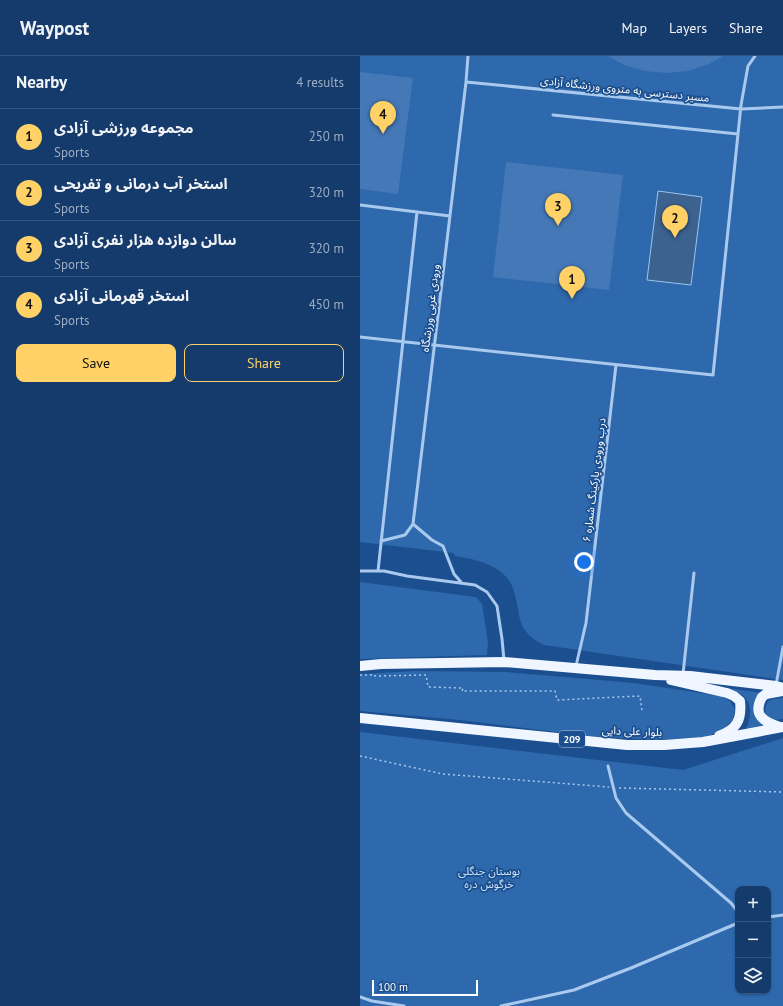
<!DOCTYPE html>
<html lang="en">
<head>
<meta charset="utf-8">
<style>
	:root { --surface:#143b6b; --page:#1d4271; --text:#f1f3f6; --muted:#9dadc1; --line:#33557e; --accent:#ffd166 }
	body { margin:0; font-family:"PT Sans","Noto Sans Arabic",sans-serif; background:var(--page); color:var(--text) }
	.controls { position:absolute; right:12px; bottom:12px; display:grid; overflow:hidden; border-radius:8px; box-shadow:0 1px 3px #0004 }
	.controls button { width:36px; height:36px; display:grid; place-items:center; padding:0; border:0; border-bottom:1px solid var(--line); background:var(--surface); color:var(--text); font:20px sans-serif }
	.scale { position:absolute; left:12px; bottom:10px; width:106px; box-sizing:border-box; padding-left:4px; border:2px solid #fff; border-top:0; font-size:11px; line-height:14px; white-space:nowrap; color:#fff; -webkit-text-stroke:3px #1b4f8f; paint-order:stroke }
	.you { position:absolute; left:224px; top:506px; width:14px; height:14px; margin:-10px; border:3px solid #fff; border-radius:50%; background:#1a73e8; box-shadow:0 0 0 6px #1a73e833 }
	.badge { display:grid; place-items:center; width:26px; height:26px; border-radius:50%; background:var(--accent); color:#111; font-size:13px; font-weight:700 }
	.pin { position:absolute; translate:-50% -33px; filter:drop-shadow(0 1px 2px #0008) }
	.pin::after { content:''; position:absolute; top:21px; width:14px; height:12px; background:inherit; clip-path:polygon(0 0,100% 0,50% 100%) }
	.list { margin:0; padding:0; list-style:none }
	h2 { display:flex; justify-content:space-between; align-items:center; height:52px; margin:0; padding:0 16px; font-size:17px }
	h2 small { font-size:13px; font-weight:400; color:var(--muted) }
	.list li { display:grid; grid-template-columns:26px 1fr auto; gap:12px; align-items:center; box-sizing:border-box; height:56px; padding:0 16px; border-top:1px solid var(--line) }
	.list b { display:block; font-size:15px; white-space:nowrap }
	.list p { margin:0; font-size:13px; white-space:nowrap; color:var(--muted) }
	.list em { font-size:13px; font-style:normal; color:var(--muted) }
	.actions { display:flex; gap:8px; padding:12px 16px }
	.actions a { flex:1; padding:9px 0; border:1px solid var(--accent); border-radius:8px; text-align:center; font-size:14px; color:var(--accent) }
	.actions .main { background:var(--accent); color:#111 }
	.icon { flex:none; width:22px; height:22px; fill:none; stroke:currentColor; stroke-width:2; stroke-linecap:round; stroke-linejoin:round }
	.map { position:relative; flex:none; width:423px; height:950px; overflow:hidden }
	header { display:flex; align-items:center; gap:24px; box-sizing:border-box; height:56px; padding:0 20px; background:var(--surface); border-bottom:1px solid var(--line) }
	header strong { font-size:19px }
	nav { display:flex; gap:22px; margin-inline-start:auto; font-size:14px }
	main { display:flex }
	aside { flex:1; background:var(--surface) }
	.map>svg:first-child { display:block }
	.green { fill:#2e69ad; fill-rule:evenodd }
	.water { fill:#3c6290; stroke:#9cc4f0 }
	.building { fill:#4478b7 }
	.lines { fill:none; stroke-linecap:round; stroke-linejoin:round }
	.path { stroke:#a9c9ee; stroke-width:1.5; stroke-dasharray:2 3; stroke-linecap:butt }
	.service { stroke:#a9c9ee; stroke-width:3 }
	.primary { stroke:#f0f6ff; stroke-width:10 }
	.labels { text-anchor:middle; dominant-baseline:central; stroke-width:3.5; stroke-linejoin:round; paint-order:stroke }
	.shield { fill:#1b4f8f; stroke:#bbcadd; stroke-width:1 }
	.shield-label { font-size:10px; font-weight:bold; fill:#fff }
	.street-label { font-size:11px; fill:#fff; stroke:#1b4f8f }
	.park-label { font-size:11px; fill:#cfe3fa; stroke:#1b4f8f }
</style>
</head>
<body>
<header>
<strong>Waypost</strong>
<nav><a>Map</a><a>Layers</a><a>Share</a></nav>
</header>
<main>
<aside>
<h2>Nearby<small>4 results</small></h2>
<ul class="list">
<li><span class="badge">1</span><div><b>مجموعه ورزشی آزادی</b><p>Sports</p></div><em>250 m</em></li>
<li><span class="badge">2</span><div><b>استخر آب درمانی و تفریحی</b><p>Sports</p></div><em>320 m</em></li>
<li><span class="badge">3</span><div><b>سالن دوازده هزار نفری آزادی</b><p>Sports</p></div><em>320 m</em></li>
<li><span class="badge">4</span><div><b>استخر قهرمانی آزادی</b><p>Sports</p></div><em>450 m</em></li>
</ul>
<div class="actions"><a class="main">Save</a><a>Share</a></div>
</aside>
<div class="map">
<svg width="423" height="950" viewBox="0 0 423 950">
	<rect width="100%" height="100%" fill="#1b4f8f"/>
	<!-- green -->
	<path class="green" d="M 0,0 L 423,0 L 423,624 L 184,589 C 152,573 163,557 152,530 C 143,509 115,503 95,500 L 94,497 L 0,486 Z
		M 0,526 L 116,541 L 122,548 L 128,586 L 127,599 L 0,603 Z
		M 56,615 L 146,616 L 274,627 L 361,640 L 370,645 L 375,654 L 373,664 L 362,674 L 346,681 L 298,684 L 238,681 L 100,664 L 0,655 L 0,618 Z
		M 367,632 L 402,637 L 398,641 L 408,670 L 384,678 C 390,665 395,649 382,639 C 378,636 372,634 367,632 Z
		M 423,642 L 423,663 L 414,664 L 406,659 L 405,652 L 408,645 L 413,643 Z
		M 0,676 L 323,714 L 423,682 L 423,950 L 0,950 ZM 378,833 L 408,833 L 408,935 L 378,935 Z"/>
	<!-- water -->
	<path class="water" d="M 298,135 L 342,141 L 331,229 L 287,224 Z"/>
	<!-- building -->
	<path class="building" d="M 248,0 L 363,0 L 349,8 L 328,15 L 307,17 L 285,15 L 264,9 Z
		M 0,16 L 53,22 L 38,138 L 0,133 Z
		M 146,106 L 263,119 L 249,234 L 133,221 Z"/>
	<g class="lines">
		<!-- path -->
		<path class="path" d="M 0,619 L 15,619 L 15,620 L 66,619 L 68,631 L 103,632 L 102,635 L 195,635 L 197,644 L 280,640 L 282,655
			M 0,700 L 83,718 L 249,731
			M 259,732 L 423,736"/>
		<!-- service -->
		<path class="service" d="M 106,26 L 381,53 L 423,51
			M 193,59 L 378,78
			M 0,149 L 90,160
			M 0,281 L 353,319 L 381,49 L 388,10 L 395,0
			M 53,468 L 72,484 L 83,490 L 94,518 L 101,526
			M 21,485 L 45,479 L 53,468 L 106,26 L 108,0
			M 0,515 L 24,515 L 47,520 L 115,529 L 127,536 L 137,550 L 142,583 L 144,604
			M 18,515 L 57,156
			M 216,610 L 226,567 L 256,309
			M 323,618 L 334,517
			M 416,629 L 423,591
			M 248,710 L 256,742 L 266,757 L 371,847 L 378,856
			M 408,861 L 423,859
			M 0,941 L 12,945 L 44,950
			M 141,950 L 214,934 L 271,912 L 378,867"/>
		<!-- primary -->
		<path class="primary" d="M 0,610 L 21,608 L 144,606 L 295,619 L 330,620 L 416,630 L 423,632
			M 311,624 L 367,637 L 374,640 L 380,645 C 382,664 377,673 359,680
			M 0,662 L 267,689 L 304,689 L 343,686 L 423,671
			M 420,671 C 404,666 392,659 402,641 L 406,638 L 423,635"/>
	</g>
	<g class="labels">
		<!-- shield labels -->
		<rect class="shield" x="199" y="675" width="26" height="16" rx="3"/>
		<g class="shield-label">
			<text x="212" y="683">209</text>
		</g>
		<!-- street labels -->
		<g class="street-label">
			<text transform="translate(265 33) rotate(6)">مسیر دسترسی به متروی ورزشگاه آزادی</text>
			<text transform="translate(70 252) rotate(-83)">ورودی غربی ورزشگاه</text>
			<text transform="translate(234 424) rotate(-83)">درب ورودی پارکینگ شماره ۶</text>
			<text transform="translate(272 675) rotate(2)">بلوار علی دایی</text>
		</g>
		<!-- park labels -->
		<g class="park-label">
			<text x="129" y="815">بوستان جنگلی<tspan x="129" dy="13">خرگوش دره</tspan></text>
		</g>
	</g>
</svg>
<div class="controls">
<button>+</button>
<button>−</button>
<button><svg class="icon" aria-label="layers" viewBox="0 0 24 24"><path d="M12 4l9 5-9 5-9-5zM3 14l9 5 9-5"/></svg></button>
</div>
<div class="scale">100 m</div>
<div class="you"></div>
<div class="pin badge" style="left:212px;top:243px">1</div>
<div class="pin badge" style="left:315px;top:182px">2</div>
<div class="pin badge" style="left:198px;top:170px">3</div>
<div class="pin badge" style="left:23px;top:78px">4</div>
</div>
</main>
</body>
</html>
